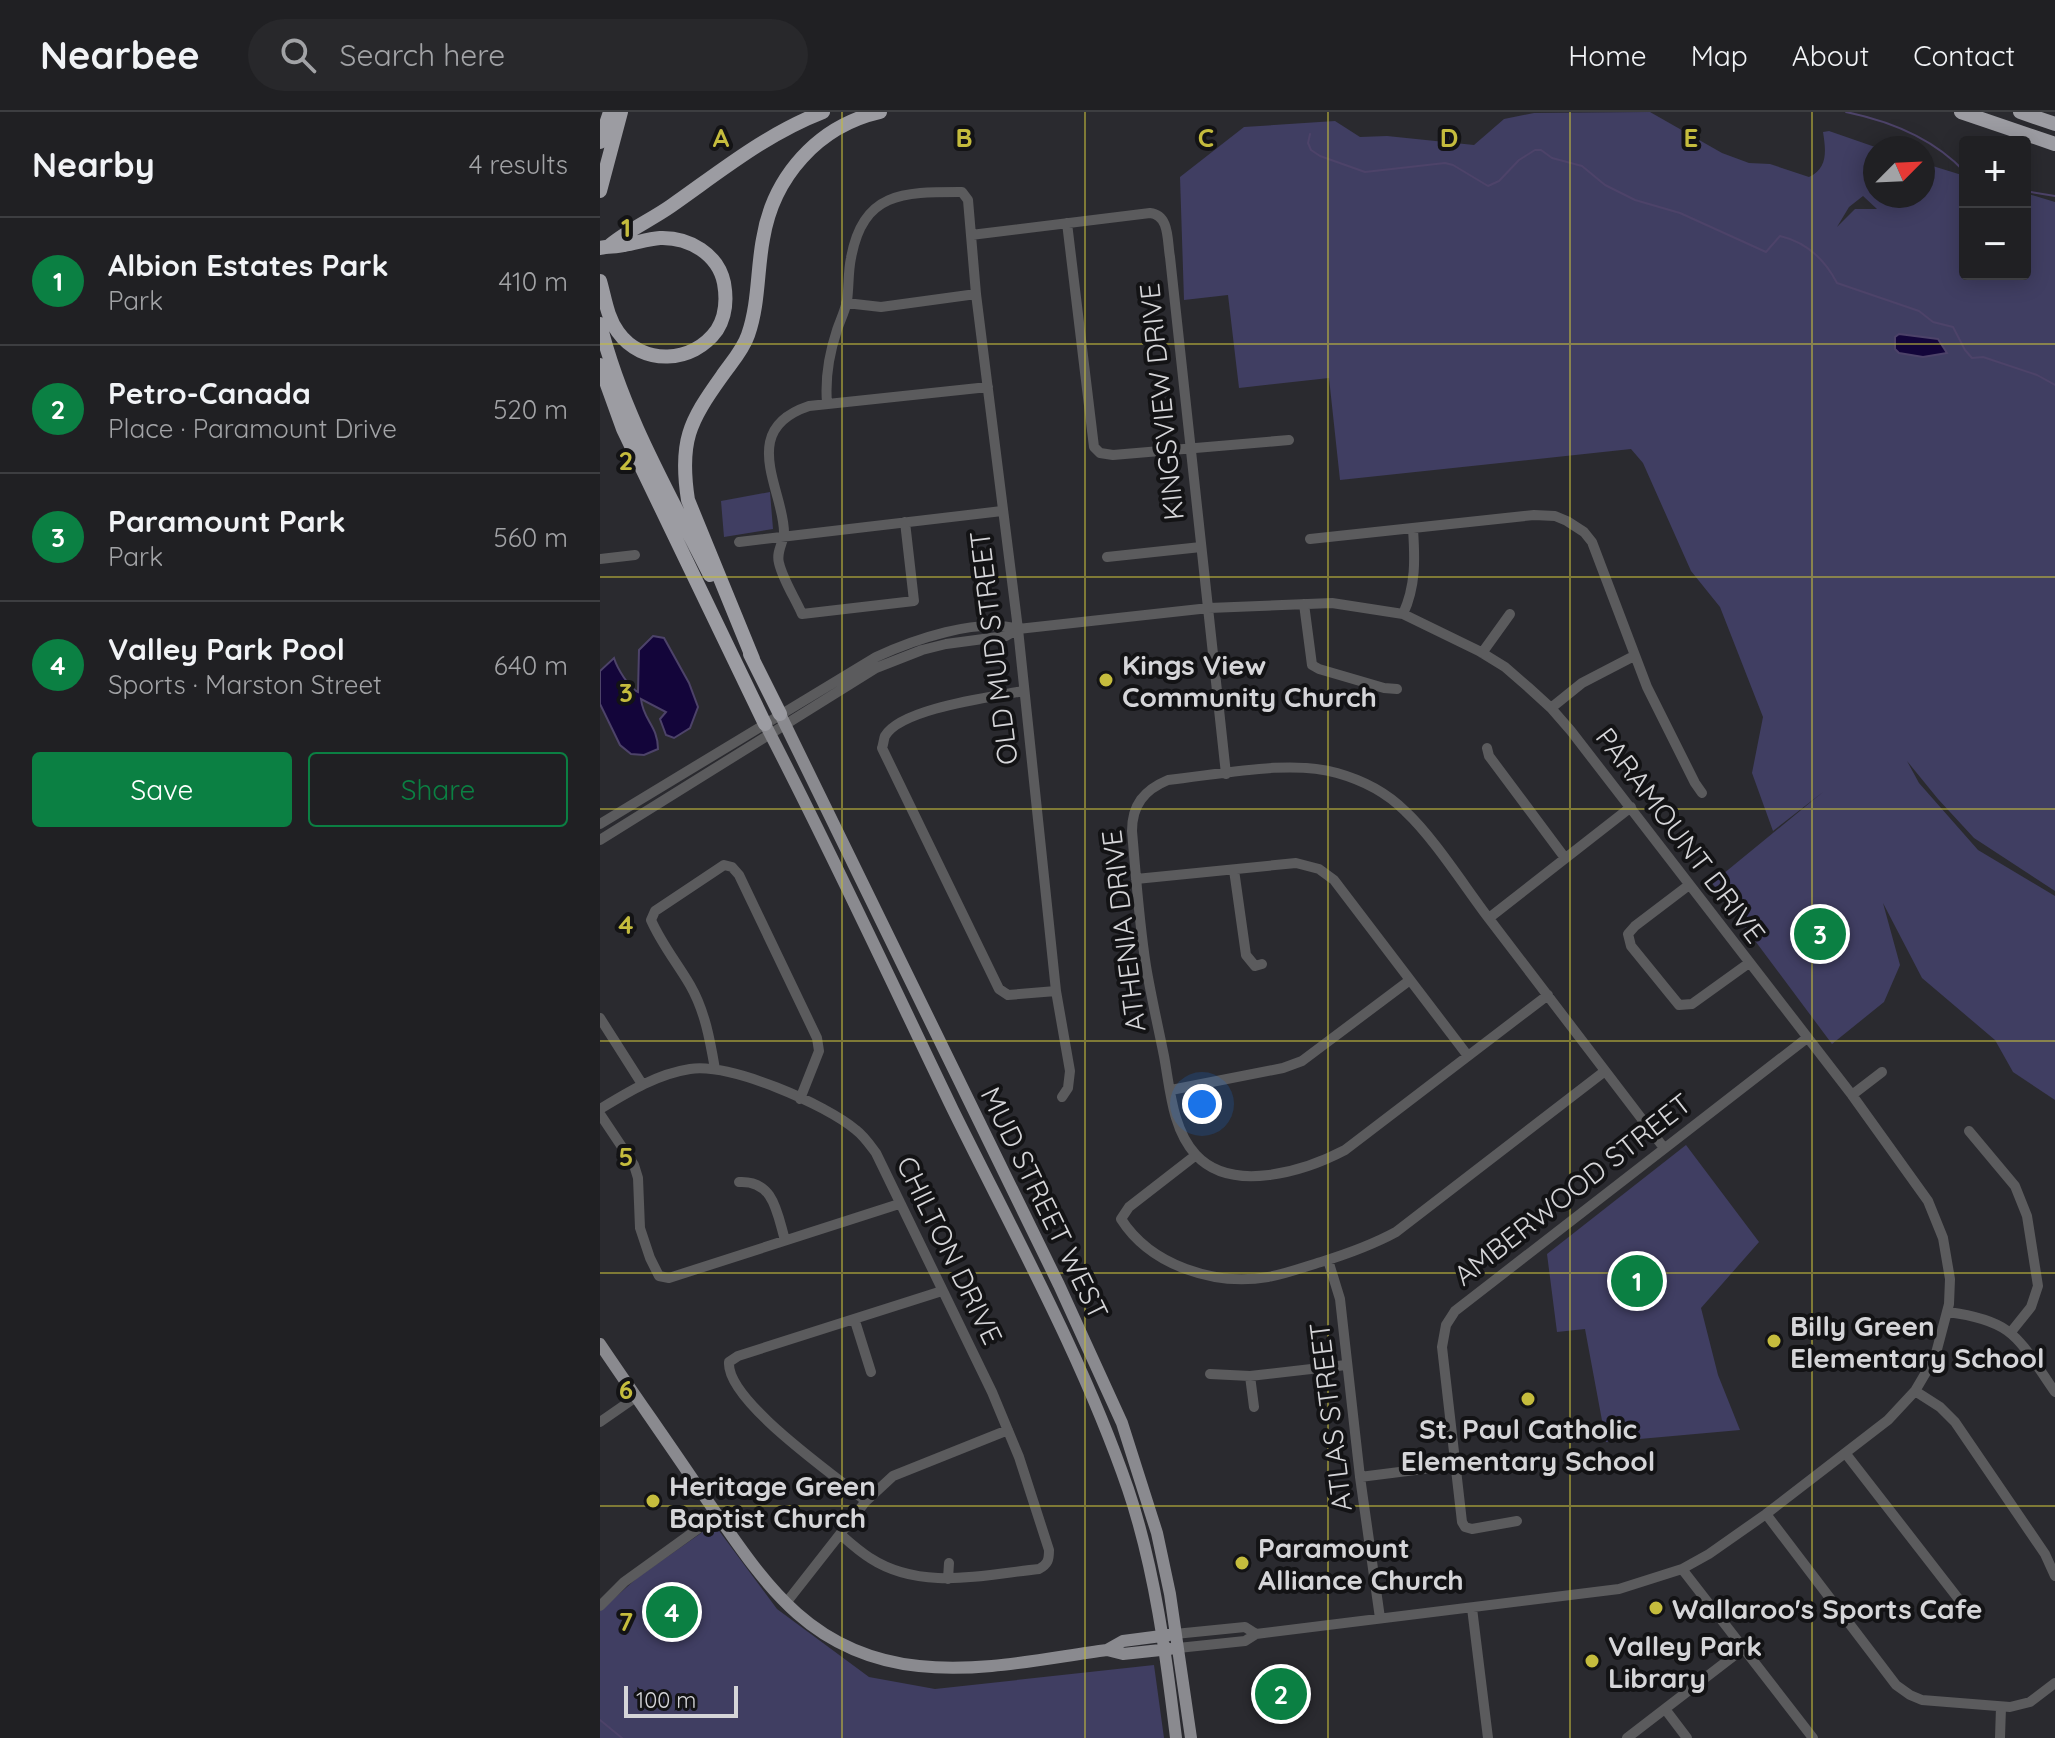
<!DOCTYPE html>
<html lang="en">
<head>
<meta charset="utf-8">
<style>
	:root { --surface:#202023; --page:#28282b; --text:#f1f3f6; --muted:#a2a3a6; --line:#3d3e41; --accent:#0b8043 }
	body { margin:0; font-family:Quicksand,sans-serif; background:var(--page); color:var(--text) }
	.controls { position:absolute; right:24px; top:24px; display:grid; overflow:hidden; border-radius:8px; box-shadow:0 4px 20px #0003 }
	.controls button { width:72px; height:72px; display:grid; place-items:center; padding:0; border:0; border-bottom:2px solid var(--line); background:var(--surface); color:var(--text); font:40px sans-serif }
	.compass { position:absolute; left:1263px; top:24px; width:72px; height:72px; border-radius:50%; background:var(--surface); box-shadow:0 4px 20px #0003; rotate:66deg }
	.scale { position:absolute; left:24px; bottom:20px; width:114px; box-sizing:border-box; padding-left:8px; border:4px solid #d5d5d8; border-top:0; font-size:22px; line-height:28px; white-space:nowrap; color:#d5d5d8; -webkit-text-stroke:6px #131315; paint-order:stroke }
	.you { position:absolute; left:602px; top:992px; width:28px; height:28px; margin:-20px; border:6px solid #fff; border-radius:50%; background:#1a73e8; box-shadow:0 0 0 12px #1a73e833 }
	.badge { display:grid; place-items:center; width:52px; height:52px; border-radius:50%; background:var(--accent); color:#fff; font-size:26px; font-weight:700 }
	.pin { position:absolute; translate:-50% -50%; border:4px solid #fff; box-shadow:0 2px 8px #0006 }
	.list { margin:0; padding:0; list-style:none }
	h2 { display:flex; justify-content:space-between; align-items:center; height:104px; margin:0; padding:0 32px; font-size:34px }
	h2 small { font-size:26px; font-weight:400; color:var(--muted) }
	.list li { display:grid; grid-template-columns:52px 1fr auto; gap:24px; align-items:center; box-sizing:border-box; height:128px; padding:0 32px; border-top:2px solid var(--line) }
	.list b { display:block; font-size:30px; white-space:nowrap }
	.list p { margin:0; font-size:26px; white-space:nowrap; color:var(--muted) }
	.list em { font-size:26px; font-style:normal; color:var(--muted) }
	.actions { display:flex; gap:16px; padding:24px 32px }
	.actions a { flex:1; padding:18px 0; border:2px solid var(--accent); border-radius:8px; text-align:center; font-size:28px; color:var(--accent) }
	.actions .main { background:var(--accent); color:#fff }
	.icon { flex:none; width:44px; height:44px; fill:none; stroke:currentColor; stroke-width:2; stroke-linecap:round; stroke-linejoin:round }
	.map { position:relative; flex:none; width:1455px; height:1626px; overflow:hidden }
	header { display:flex; align-items:center; gap:48px; box-sizing:border-box; height:112px; padding:0 40px; background:var(--surface); border-bottom:2px solid var(--line) }
	header strong { font-size:38px }
	nav { display:flex; gap:44px; margin-inline-start:auto; font-size:28px }
	.search { width:560px; height:72px; background:var(--page); display:flex; align-items:center; gap:20px; box-sizing:border-box; padding:0 28px; border-radius:44px; color:var(--muted); font-size:30px }
	main { display:flex }
	aside { flex:1; background:var(--surface) }
	.map>svg:first-child { display:block }
	.green { fill:#403e62; fill-rule:evenodd }
	.water { fill:#13053a; stroke:#4d4369; stroke-width:2 }
	.lines { fill:none; stroke-linecap:round; stroke-linejoin:round }
	.stream { stroke:#4d4369; stroke-width:2 }
	.minor { stroke:#5b5b5d; stroke-width:10 }
	.major { stroke:#8a8a8f; stroke-width:12 }
	.highway { stroke:#9c9ca2; stroke-width:14 }
	.grid { fill:none; stroke:#c5bc3d; stroke-width:2; stroke-opacity:0.55 }
	.poi-dot { fill:#c5bc3d; stroke:#131315; stroke-width:3 }
	.labels { text-anchor:middle; dominant-baseline:central; stroke-width:8; stroke-linejoin:round; paint-order:stroke }
	.street-label { font-size:28px; fill:#d5d5d8; stroke:#131315 }
	.poi-label { font-size:28px; font-weight:bold; fill:#d5d5d8; stroke:#131315; text-anchor:start }
	.grid-label { font-size:26px; text-anchor:middle; font-weight:bold; fill:#c5bc3d; stroke:#131315; stroke-width:8; stroke-linejoin:round; paint-order:stroke }
</style>
</head>
<body>
<header>
<strong>Nearbee</strong>
<div class="search"><svg class="icon" aria-label="search" viewBox="0 0 24 24"><circle cx="10" cy="10" r="6"/><path d="M15 15l6 6"/></svg>Search here</div>
<nav><a>Home</a><a>Map</a><a>About</a><a>Contact</a></nav>
</header>
<main>
<aside>
<h2>Nearby<small>4 results</small></h2>
<ul class="list">
<li><span class="badge">1</span><div><b>Albion Estates Park</b><p>Park</p></div><em>410 m</em></li>
<li><span class="badge">2</span><div><b>Petro-Canada</b><p>Place · Paramount Drive</p></div><em>520 m</em></li>
<li><span class="badge">3</span><div><b>Paramount Park</b><p>Park</p></div><em>560 m</em></li>
<li><span class="badge">4</span><div><b>Valley Park Pool</b><p>Sports · Marston Street</p></div><em>640 m</em></li>
</ul>
<div class="actions"><a class="main">Save</a><a>Share</a></div>
</aside>
<div class="map">
<svg width="1455" height="1626" viewBox="0 0 1455 1626">
	<rect width="100%" height="100%" fill="#2a2a2f"/>
	<!-- green -->
	<path class="green" d="M 1050,0 L 1122,41 L 1149,51 L 1170,52 L 1209,65 C 1228,56 1226,39 1223,20 L 1229,19 L 1278,36 L 1275,36 L 1275,84 L 1323,84 L 1323,51 L 1365,64 L 1365,162 L 1425,162 L 1425,81 L 1455,90 L 1455,779 L 1374,726 L 1338,687 L 1307,649 L 1319,671 L 1378,738 L 1455,784 L 1455,988 L 1413,960 L 1395,928 L 1322,866 L 1283,791 L 1300,853 L 1284,890 L 1232,932 L 1112,771 L 1223,680 L 1173,719 L 1152,661 L 1163,605 L 1120,495 L 1091,459 L 1043,351 L 1031,337 L 740,368 L 729,266 L 639,276 L 628,183 L 584,188 L 580,65 L 644,15 L 735,9 L 760,25 L 787,24 L 874,33 L 904,7 L 934,1 ZM 1263,84 L 1277,97 L 1255,97 L 1237,115 L 1249,95 Z
		M 170,380 L 173,417 L 124,425 L 121,389 Z
		M 1086,1033 L 1159,1130 L 1101,1196 L 1118,1263 L 1140,1318 L 1006,1330 L 985,1217 L 957,1220 L 947,1142 Z
		M 114,1412 L 177,1497 L 269,1565 L 335,1577 L 554,1553 L 564,1626 L 0,1626 L 0,1499 L 37,1466 Z"/>
	<!-- water -->
	<path class="water" d="M 1299,222 L 1338,227 L 1347,241 L 1323,245 L 1299,241 L 1295,237 L 1295,225 Z
		M 53,524 L 64,526 L 89,571 L 98,595 L 90,616 L 74,626 L 66,623 L 60,607 L 66,600 L 41,587 C 43,608 58,614 58,637 L 44,643 L 31,642 L 20,633 L 0,592 L 0,559 L 14,546 C 17,556 29,576 38,580 L 39,538 Z"/>
	<g class="lines">
		<!-- stream -->
		<path class="stream" d="M 1246,0 C 1290,9 1334,27 1365,60
			M 710,22 L 708,31 L 711,38 L 720,44 L 765,60 L 845,51 L 853,53 L 888,74 L 899,69 L 919,48 L 935,38 L 941,38 L 952,46 L 982,54 L 1005,73 L 1035,88 L 1080,101 L 1166,140 L 1180,124 C 1206,130 1225,148 1237,171 L 1319,199 L 1333,210 L 1353,215 L 1365,238 L 1372,246 L 1383,245 L 1437,263 L 1455,273
			M 1425,79 L 1455,84
			M 0,1608 L 22,1626"/>
		<!-- minor -->
		<path class="minor" d="M 467,111 L 494,335 L 500,341 L 513,343 L 689,328
			M 371,123 L 550,101 C 570,103 567,129 570,145 L 626,662
			M 246,191 L 281,195 L 376,182
			M 227,291 C 225,266 229,242 237,218 C 240,209 245,199 247,189 C 249,175 248,160 251,146 C 263,79 304,80 362,80 L 368,88 L 376,182 L 418,517 L 456,879 L 470,959 L 468,976 L 462,985
			M 305,410 L 314,489 L 202,502 C 195,486 183,468 179,451 C 176,440 183,431 184,422 C 185,395 164,359 170,330 C 174,311 191,300 209,294 L 388,275
			M 710,427 L 934,403 L 955,404 L 967,409 L 984,420 L 992,430 L 1047,575 L 1095,671 L 1102,681
			M 139,430 L 402,399
			M 507,445 L 601,435
			M 0,447 L 35,443
			M 704,492 L 712,553 L 719,557 L 784,576 L 797,577
			M 803,502 C 816,474 815,447 813,417
			M 882,541 L 910,502
			M 423,579 C 393,585 301,596 285,624 C 284,626 283,634 282,636 L 399,877 L 408,883 L 456,879
			M 951,596 L 982,571 L 1034,544
			M 887,636 L 889,644 L 965,746
			M 0,712 L 276,545 C 313,528 378,505 418,517
			M 0,728 L 276,556 L 322,538 L 346,532 L 406,524 L 418,517 L 609,496 L 732,491 L 803,502 L 879,539 L 905,555 L 928,575 L 951,596 L 971,619 L 1252,983 L 1328,1089 L 1343,1126 L 1350,1167 L 1349,1192 L 1335,1245 L 1315,1279 L 1288,1308 L 1166,1402 L 1109,1442 L 1082,1457 L 1019,1477 L 656,1522 L 645,1529 L 578,1536
			M 634,758 L 646,843 L 655,854 L 662,852
			M 536,767 L 696,751 L 719,757 L 734,768 L 868,944
			M 1089,773 L 1035,814 L 1028,822 L 1031,834 L 1079,893 L 1092,892 L 1149,851
			M 889,806 L 1031,695
			M 948,883 L 745,1038 C 705,1059 632,1082 596,1043 C 572,1017 570,976 564,944 C 558,914 551,884 546,854 C 539,810 536,764 532,719 C 532,693 544,678 568,668 C 617,663 690,647 737,661 C 762,668 786,680 805,699 C 833,725 863,772 887,804 C 946,881 1005,959 1064,1036
			M 0,906 L 42,972
			M 115,957 C 110,928 105,899 90,873 C 77,851 61,831 51,808 L 55,799 L 124,753 L 132,755 L 139,763 L 217,926 L 219,939 L 200,987
			M 571,978 L 683,956 L 702,949 L 810,868
			M 1252,983 L 1282,960
			M 0,997 C 28,980 57,962 90,957 C 131,951 225,992 256,1018 C 264,1024 270,1033 276,1041 L 392,1280 L 419,1345 L 449,1438 C 449,1448 448,1452 439,1457 C 382,1463 321,1479 270,1446 C 260,1440 250,1431 241,1423
			M 0,1002 L 34,1053 L 38,1066 L 40,1116 L 50,1146 L 59,1164 L 69,1166 L 299,1092
			M 1369,1019 L 1415,1074 L 1427,1104 L 1438,1174 L 1431,1195 L 1411,1220
			M 596,1043 L 529,1095 L 521,1107 C 551,1154 615,1174 668,1165 C 686,1162 704,1155 721,1150 C 747,1142 772,1133 796,1120 L 1005,959
			M 139,1070 C 174,1068 177,1101 185,1128
			M 728,1148 L 740,1187 L 760,1365 L 780,1506
			M 1348,1200 C 1416,1209 1418,1227 1455,1280
			M 255,1209 L 271,1260
			M 610,1262 L 650,1264 L 746,1253
			M 650,1264 L 654,1295
			M 1315,1279 L 1340,1295 L 1355,1310 L 1445,1442 L 1455,1464
			M 0,1310 L 36,1285
			M 1246,1342 L 1364,1494
			M 760,1365 L 855,1353
			M 266,1389 C 236,1364 126,1289 129,1250 L 138,1244 L 342,1179
			M 1166,1402 L 1296,1573 L 1310,1583 L 1322,1588 L 1410,1595 L 1430,1590 L 1455,1571
			M 917,1409 L 872,1417 L 865,1415 L 862,1410 L 842,1235 L 846,1213 L 855,1199 L 1207,926
			M 1082,1457 L 1213,1626
			M 348,1467 L 349,1451
			M 186,1491 L 266,1389 L 293,1364 L 408,1318
			M 0,1494 L 24,1470 L 117,1403
			M 872,1496 L 888,1626
			M 575,1522 L 645,1515 L 656,1522
			M 1065,1597 L 1087,1626
			M 1027,1626 L 1144,1536
			M 1400,1626 L 1401,1595"/>
		<!-- major -->
		<path class="major" d="M 180,602 L 459,1173 L 522,1311 L 557,1421 L 570,1482 L 591,1626
			M 165,612 C 231,739 291,869 353,998 C 414,1122 483,1246 528,1377 C 555,1457 566,1543 576,1626
			M 0,1232 C 33,1281 67,1329 100,1378 C 160,1464 204,1542 319,1554 C 381,1561 446,1546 507,1538 L 523,1542 L 570,1537
			M 507,1538 L 523,1529 L 569,1523"/>
		<!-- highway -->
		<path class="highway" d="M 1361,0 L 1455,32
			M 1420,0 L 1455,12
			M 0,30 L 10,0
			M 0,79 L 21,0
			M 9,134 C 28,118 51,108 71,94 C 121,59 166,22 223,0
			M 0,136 C 8,134 16,135 24,133 C 36,131 48,127 60,126 C 89,125 118,142 124,171 C 127,188 126,204 117,218 C 93,252 42,254 18,220 C 7,205 5,186 0,169
			M 0,212 C 22,301 69,381 110,463
			M 0,253 L 23,317 L 165,612
			M 150,542 L 180,602
			M 153,547 L 88,388 C 79,330 89,310 122,264 C 131,251 143,238 148,223 C 159,192 157,158 163,127 C 173,65 218,14 280,0"/>
	</g>
	<!-- grid -->
	<path class="grid" d="M 242,0 L 242,1626M 485,0 L 485,1626M 728,0 L 728,1626M 970,0 L 970,1626M 1212,0 L 1212,1626M 0,232 L 1455,232M 0,465 L 1455,465M 0,697 L 1455,697M 0,929 L 1455,929M 0,1161 L 1455,1161M 0,1394 L 1455,1394"/>
	<!-- markers -->
	<g class="poi-dot">
		<circle cx="506" cy="568" r="8"/>
		<circle cx="1174" cy="1229" r="8"/>
		<circle cx="928" cy="1287" r="8"/>
		<circle cx="53" cy="1389" r="8"/>
		<circle cx="642" cy="1451" r="8"/>
		<circle cx="1056" cy="1496" r="8"/>
		<circle cx="992" cy="1549" r="8"/>
	</g>
	<g class="labels">
		<!-- street labels -->
		<g class="street-label">
			<text transform="translate(561 290) rotate(-96)">KINGSVIEW DRIVE</text>
			<text transform="translate(393 536) rotate(-97)">OLD MUD STREET</text>
			<text transform="translate(1081 723) rotate(53)">PARAMOUNT DRIVE</text>
			<text transform="translate(523 819) rotate(-97)">ATHENIA DRIVE</text>
			<text transform="translate(972 1077) rotate(-38)">AMBERWOOD STREET</text>
			<text transform="translate(445 1091) rotate(64)">MUD STREET WEST</text>
			<text transform="translate(350 1138) rotate(64)">CHILTON DRIVE</text>
			<text transform="translate(730 1305) rotate(-97)">ATLAS STREET</text>
		</g>
		<!-- poi labels -->
		<g class="poi-label">
			<text x="522" y="552">Kings View<tspan x="522" dy="32">Community Church</tspan></text>
			<text x="1190" y="1213">Billy Green<tspan x="1190" dy="32">Elementary School</tspan></text>
			<text x="928" y="1316" text-anchor="middle">St. Paul Catholic<tspan x="928" dy="32">Elementary School</tspan></text>
			<text x="69" y="1373">Heritage Green<tspan x="69" dy="32">Baptist Church</tspan></text>
			<text x="658" y="1435">Paramount<tspan x="658" dy="32">Alliance Church</tspan></text>
			<text x="1072" y="1496">Wallaroo's Sports Cafe</text>
			<text x="1008" y="1533">Valley Park<tspan x="1008" dy="32">Library</tspan></text>
		</g>
	</g>
	<g class="grid-label">
		<text x="121" y="35">A</text>
		<text x="364" y="35">B</text>
		<text x="606" y="35">C</text>
		<text x="849" y="35">D</text>
		<text x="1091" y="35">E</text>
		<text x="26" y="125">1</text>
		<text x="26" y="358">2</text>
		<text x="26" y="590">3</text>
		<text x="26" y="822">4</text>
		<text x="26" y="1054">5</text>
		<text x="26" y="1287">6</text>
		<text x="26" y="1519">7</text>
	</g>
</svg>
<div class="controls">
<button>+</button>
<button>−</button>
</div>
<svg class="compass" viewBox="-18 -18 36 36"><path d="M0-13l5 13h-10z" fill="#e53935"/><path d="M0 13l5-13h-10z" fill="#a2a3a6"/></svg>
<div class="scale">100 m</div>
<div class="you"></div>
<div class="pin badge" style="left:1037px;top:1169px">1</div>
<div class="pin badge" style="left:681px;top:1582px">2</div>
<div class="pin badge" style="left:1220px;top:822px">3</div>
<div class="pin badge" style="left:72px;top:1500px">4</div>
</div>
</main>
</body>
</html>
